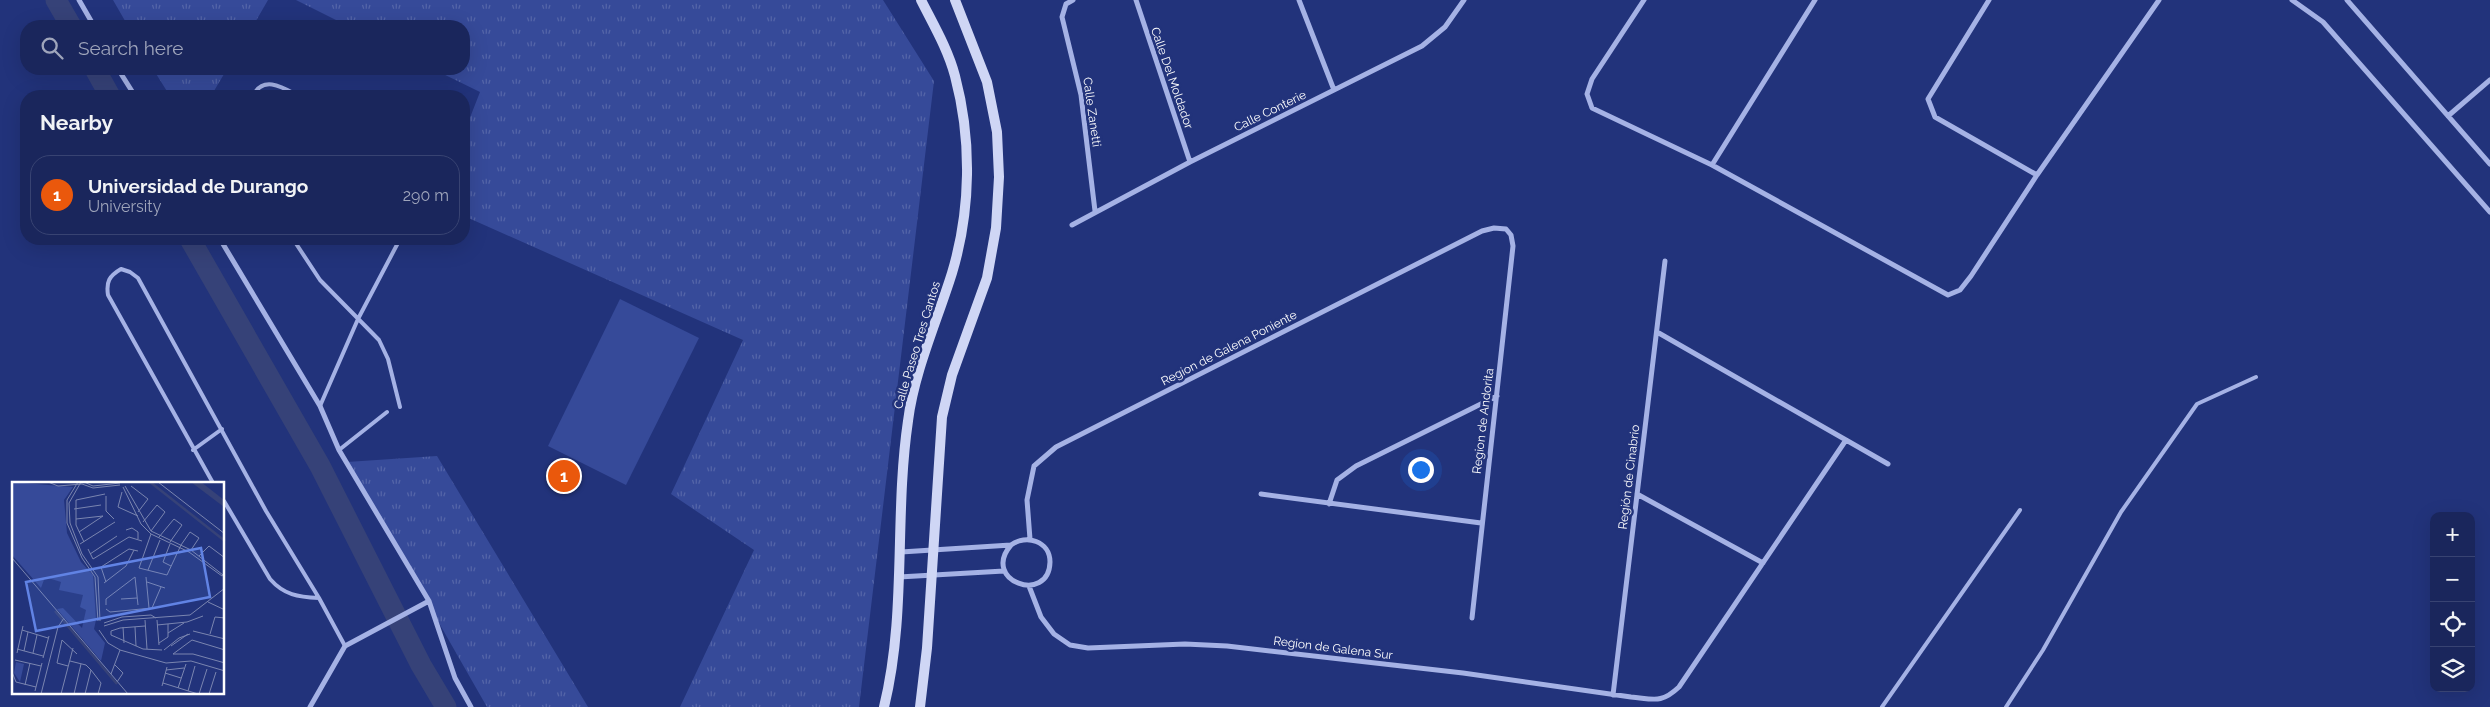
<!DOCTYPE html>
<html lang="en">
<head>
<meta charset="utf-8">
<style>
	:root { --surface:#1a265c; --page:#273265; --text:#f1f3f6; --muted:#9fa5bb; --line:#384372; --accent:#ea580c }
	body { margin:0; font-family:Raleway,sans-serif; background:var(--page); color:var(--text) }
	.controls { position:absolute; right:15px; bottom:15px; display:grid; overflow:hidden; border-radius:10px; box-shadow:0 5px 20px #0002 }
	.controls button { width:45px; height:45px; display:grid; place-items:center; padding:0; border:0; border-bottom:1px solid var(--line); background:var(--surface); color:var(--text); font:25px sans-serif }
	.you { position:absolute; left:1420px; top:469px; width:18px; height:18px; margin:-12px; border:4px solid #fff; border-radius:50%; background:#1a73e8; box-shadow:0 0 0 8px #1a73e833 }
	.badge { display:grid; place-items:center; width:32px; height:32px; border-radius:50%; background:var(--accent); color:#fff; font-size:16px; font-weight:700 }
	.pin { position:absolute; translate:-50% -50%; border:2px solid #fff; box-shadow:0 1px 5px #0006 }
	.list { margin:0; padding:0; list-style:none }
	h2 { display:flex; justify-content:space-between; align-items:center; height:65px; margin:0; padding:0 20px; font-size:21px }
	h2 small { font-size:16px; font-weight:400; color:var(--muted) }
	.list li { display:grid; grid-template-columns:32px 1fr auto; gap:15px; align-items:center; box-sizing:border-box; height:80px; margin:0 10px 10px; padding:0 10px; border:1px solid var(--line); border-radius:20px }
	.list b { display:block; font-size:19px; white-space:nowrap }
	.list p { margin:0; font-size:16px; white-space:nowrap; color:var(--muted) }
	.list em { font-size:16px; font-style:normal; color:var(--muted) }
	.icon { flex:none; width:28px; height:28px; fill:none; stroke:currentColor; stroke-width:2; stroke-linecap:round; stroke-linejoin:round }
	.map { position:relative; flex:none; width:2490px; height:707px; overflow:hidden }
	.search { position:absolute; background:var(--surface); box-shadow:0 5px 20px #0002; left:20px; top:20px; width:450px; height:55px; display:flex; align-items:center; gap:12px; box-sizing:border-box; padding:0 18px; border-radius:20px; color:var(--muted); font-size:19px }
	.panel { position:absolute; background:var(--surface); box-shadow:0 5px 20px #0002; left:20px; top:90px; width:450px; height:155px; border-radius:20px }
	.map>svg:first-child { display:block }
	.grass { fill:url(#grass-tufts) }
	.pitch { fill:#364a99 }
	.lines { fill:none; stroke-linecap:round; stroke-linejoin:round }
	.canal { stroke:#364278; stroke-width:21 }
	.lane { stroke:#a5b2e5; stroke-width:4 }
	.street { stroke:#a5b2e5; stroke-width:5 }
	.secondary { stroke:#cfd6f5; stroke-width:10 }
	.labels { text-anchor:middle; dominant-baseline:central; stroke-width:5; stroke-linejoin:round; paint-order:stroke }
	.street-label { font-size:12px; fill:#fff; stroke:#22337b }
	.inset-river { fill:none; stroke:#364278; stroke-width:2.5 }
	.inset-road { fill:none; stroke:#7a85b0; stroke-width:1 }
	.view { fill:#6183e4; fill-opacity:0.15; stroke:#6183e4; stroke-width:2.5 }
	.inset-edge { fill:none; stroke:#fff; stroke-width:2.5 }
</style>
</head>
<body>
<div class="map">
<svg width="2490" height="707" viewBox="0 0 2490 707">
	<defs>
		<pattern id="grass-tufts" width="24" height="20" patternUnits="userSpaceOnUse" patternTransform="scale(1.25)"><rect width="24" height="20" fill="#364a99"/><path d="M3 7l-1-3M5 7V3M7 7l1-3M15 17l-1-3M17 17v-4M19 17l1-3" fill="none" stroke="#5465a8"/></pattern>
	</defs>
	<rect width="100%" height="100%" fill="#22337b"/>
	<!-- grass -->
	<path class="grass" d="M 113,0 L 268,0 L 253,26 L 128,26 Z
		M 296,0 L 883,0 L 934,81 L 859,707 L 680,707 L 754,550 L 671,494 L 743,340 L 464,216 L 464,133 L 480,92 L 433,69 L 464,69 L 464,26 L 348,26 Z
		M 153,69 L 227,69 L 211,96 L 170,96 Z
		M 437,456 L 588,707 L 487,707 L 347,462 Z"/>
	<!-- pitch -->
	<path class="pitch" d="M 620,299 L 699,338 L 626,485 L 548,446 Z"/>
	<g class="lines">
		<!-- canal -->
		<path class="canal" d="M 56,0 L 71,26
			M 95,69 L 110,96
			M 190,239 L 320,466 L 421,665 L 446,707"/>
		<!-- lane -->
		<path class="lane" d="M 253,96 C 263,74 284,88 299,96
			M 293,239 L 320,280 L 379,340 L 388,359 L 400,407
			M 320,406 L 358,319 L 400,239
			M 193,450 L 222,429
			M 339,450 L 387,412
			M 213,483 L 108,295 C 106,282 109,276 121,269 L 130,272 L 138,278 L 266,511 L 319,598 L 345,646
			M 224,501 L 270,579 C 284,595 298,597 319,598
			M 1882,707 L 2020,510
			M 2006,707 L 2043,650 L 2121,512 L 2197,404 L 2256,377"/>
		<!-- street -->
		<path class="street" d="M 79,0 L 94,26
			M 1073,0 L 1066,4 L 1062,17 L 1081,95 L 1095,211
			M 1136,0 L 1190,162
			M 1299,0 L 1334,90
			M 1644,0 L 1592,79 L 1587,94 L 1592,108 L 1712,165 L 1948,295 L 1960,290 L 1971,276 L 2037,175 L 2159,0
			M 1989,0 L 1928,99 L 1935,117 L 2037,175
			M 2292,0 L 2323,22 L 2490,212
			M 2347,0 L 2490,164
			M 118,69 L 135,96
			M 2448,116 L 2490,80
			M 1712,165 L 1815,0
			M 1072,225 L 1190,162 L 1422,46 L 1445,27 L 1464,0
			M 220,239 L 320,406 L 339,450 L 429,601 L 455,678 L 471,707
			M 1657,332 L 1888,464
			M 1261,494 L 1481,523
			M 1637,494 L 1763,563
			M 1329,504 L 1337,480 L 1356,466 L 1497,396
			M 1030,539 L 1027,500 L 1034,466 L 1056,447 L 1482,231 L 1494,228 L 1506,229 L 1511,235 L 1513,246 L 1472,618
			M 901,552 L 1011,545 C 1026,534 1050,541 1050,562 C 1049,605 980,581 1011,545
			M 899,577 L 1004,571
			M 1029,586 L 1041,617 L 1054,634 L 1070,645 L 1088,648 L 1185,644 L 1227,646 L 1463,673 L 1631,697 C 1654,699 1661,704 1679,687 L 1846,440
			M 1613,695 L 1665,261
			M 310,707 L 345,646 L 429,601"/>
		<!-- secondary -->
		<path class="secondary" d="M 884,707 C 907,614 894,516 908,421 C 914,372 937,321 952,273 C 971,210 972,140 955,76 C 948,49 933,24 921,0
			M 920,707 L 927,648 L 942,417 L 952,375 L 987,278 L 996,228 L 999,177 L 997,132 L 987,82 L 955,0"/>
	</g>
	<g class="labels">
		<!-- street labels -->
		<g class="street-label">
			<text transform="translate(1172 78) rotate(71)">Calle Del Moldador</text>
			<text transform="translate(1270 111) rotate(-26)">Calle Conterie</text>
			<text transform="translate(1092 112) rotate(82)">Calle Zanetti</text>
			<text transform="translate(917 345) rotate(-73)">Calle Paseo Tres Cantos</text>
			<text transform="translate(1229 348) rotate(-27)">Region de Galena Poniente</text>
			<text transform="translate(1483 421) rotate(-83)">Region de Andorita</text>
			<text transform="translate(1629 477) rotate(-83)">Región de Cinabrio</text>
			<text transform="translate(1333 648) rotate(7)">Region de Galena Sur</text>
		</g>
	</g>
	<!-- overview -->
	<g transform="translate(12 482)">
		<rect width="212" height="212" fill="#22337b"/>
		<path d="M 0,0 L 61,5 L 52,18 L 55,51 L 69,80 L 81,93 L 84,138 L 82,147 L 93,161 L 89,179 L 45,127 L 51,126 L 70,146 L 74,128 L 68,125 L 71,113 L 47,108 L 49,100 L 33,95 L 29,106 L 0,73 Z" fill="#364a99"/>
		<path d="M 4,180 L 12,182 L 8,200 L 2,191 Z" fill="#364a99"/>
		<path d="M 179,0 L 189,0 L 212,18 L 212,25 Z" fill="#364278"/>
		<path class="inset-river" d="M 138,0 L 213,59M 43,129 L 105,202"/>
		<path class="inset-road" d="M 36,0 L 46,4 L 70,2 L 81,6 L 108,3M 43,0 L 61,0M 66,0 L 55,18 L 55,41 L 70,76 L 83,95 L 86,139M 69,0 L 57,21 L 58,41 L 70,72 L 86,95 L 88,139M 72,0 L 81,4 L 108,1M 146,0 L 213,52M 113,4 L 139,49 L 179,68 L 211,93M 119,4 L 136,17 L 126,30M 111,5 L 129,42 L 139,52 L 177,70 L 210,94 L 213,92M 110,10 L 106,25 L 126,34M 94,14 L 94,29 L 102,37M 62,27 L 89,23M 64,37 L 91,34 L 67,50M 131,40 L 145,23 L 153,30 L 139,49M 114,48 L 120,46 L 126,50 L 126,57M 139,52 L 127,86 L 155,93 L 169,63 L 178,50 L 187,56 L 179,68M 147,55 L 162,37 L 170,43 L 158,60M 72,60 L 64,43 L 64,18 L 93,12M 68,62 L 103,40M 158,62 L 151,80 L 159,84M 76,67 L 81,77 L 117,55 L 130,59M 78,72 L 105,54M 187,74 L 197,64 L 213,76M 0,76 L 116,212M 136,88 L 148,58M 134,95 L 137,126M 94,100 L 89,85 L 117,67 L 126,69M 135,100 L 153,106M 92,101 L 114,84 L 122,68M 109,117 L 125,116M 196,120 L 213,128M 94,123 L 94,117 L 123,95 L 126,123M 94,127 L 98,130 L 140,126 L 149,105M 133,138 L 135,167M 145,138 L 147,163M 92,141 L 110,135 L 139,133 L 144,136M 145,143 L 175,140 L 191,134M 92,144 L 111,138 L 178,133 L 213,106M 133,144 L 108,146 L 99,149 L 99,153 L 131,167 L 150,168M 111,145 L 112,161M 123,145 L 124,164M 10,148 L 36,156M 87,148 L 96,161 L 108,168 L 154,181 L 179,179 L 213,189M 181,149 L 213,157M 156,151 L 172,141M 198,152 L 203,135 L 213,136M 147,161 L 156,155 L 156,142M 159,164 L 176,152M 5,167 L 31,174M 152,168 L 167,156 L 178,152M 12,169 L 16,150M 5,171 L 11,144M 21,171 L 25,153M 161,172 L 180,158 L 213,168M 161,172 L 181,172 L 213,181M 31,176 L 37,154M 3,178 L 29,184M 58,179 L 74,183 L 79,188 L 89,201 L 86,212M 103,183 L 111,191 L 105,200M 56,184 L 45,181 L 50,158 L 65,172M 154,188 L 172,186M 0,190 L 4,200 L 24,205M 153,191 L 169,196M 99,192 L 108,168M 151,201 L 186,212M 13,203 L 18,181M 150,204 L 155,185M 166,206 L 174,182M 23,209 L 30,181M 176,209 L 183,184M 29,212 L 46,145 L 52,136M 49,212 L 61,166M 62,212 L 69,182M 73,212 L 79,188M 187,212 L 195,187M 197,212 L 204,190"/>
		<path class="view" d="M 189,66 L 198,115 L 24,149 L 14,100 Z"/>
		<rect width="212" height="212" class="inset-edge"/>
	</g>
</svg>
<div class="controls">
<button>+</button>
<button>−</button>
<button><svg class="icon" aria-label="locate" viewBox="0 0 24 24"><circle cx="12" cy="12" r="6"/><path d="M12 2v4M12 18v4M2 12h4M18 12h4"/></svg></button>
<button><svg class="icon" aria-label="layers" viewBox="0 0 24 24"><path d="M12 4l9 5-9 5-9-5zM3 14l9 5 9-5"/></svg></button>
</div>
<div class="you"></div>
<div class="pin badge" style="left:564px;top:476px">1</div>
<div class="search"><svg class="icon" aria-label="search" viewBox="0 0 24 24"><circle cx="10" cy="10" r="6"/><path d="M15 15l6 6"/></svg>Search here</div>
<section class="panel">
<h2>Nearby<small></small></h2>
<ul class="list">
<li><span class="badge">1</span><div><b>Universidad de Durango</b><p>University</p></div><em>290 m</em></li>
</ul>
</section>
</div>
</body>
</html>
